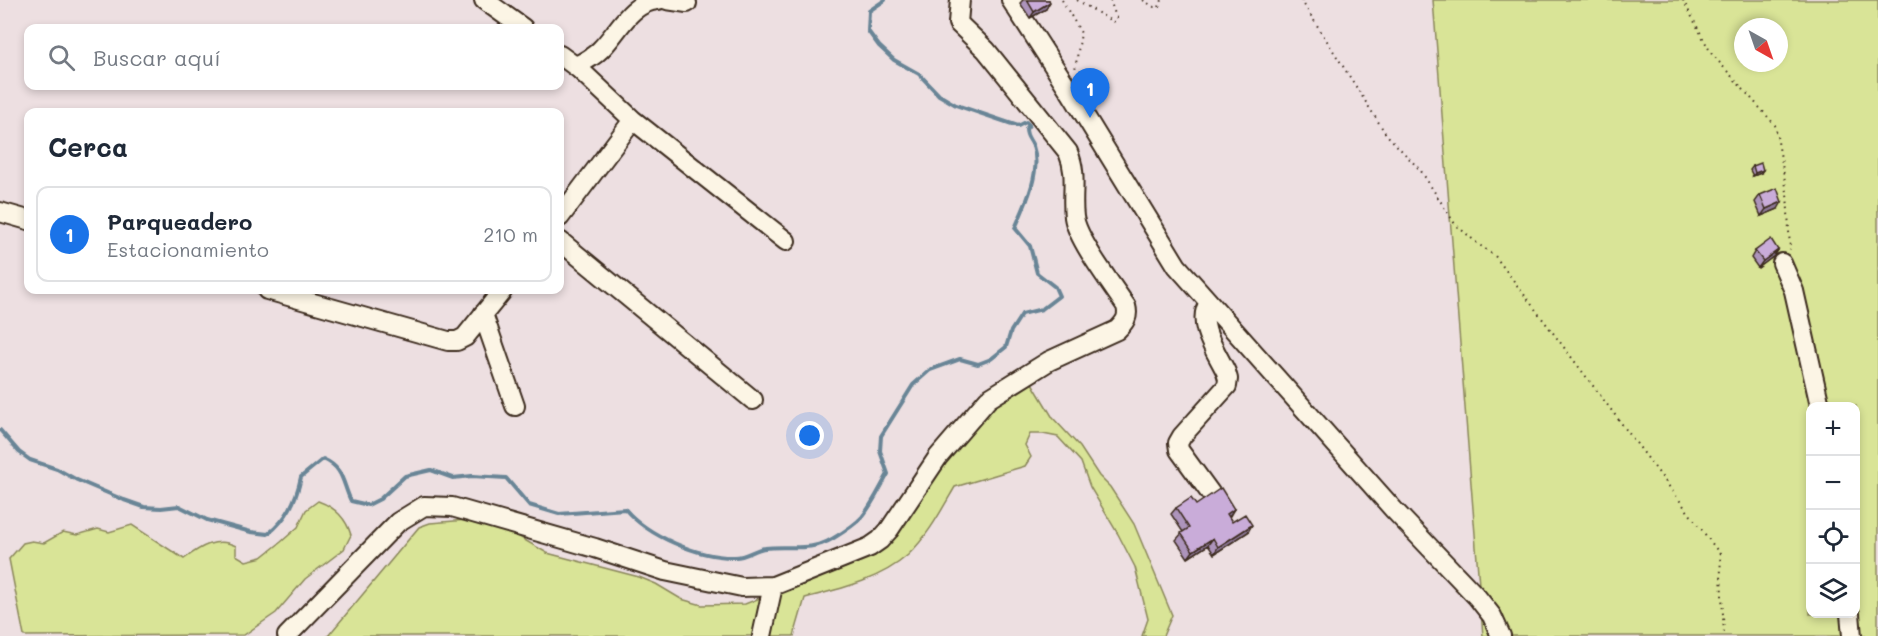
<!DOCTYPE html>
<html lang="es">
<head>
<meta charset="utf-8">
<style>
	:root { --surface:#fff; --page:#f6f6f7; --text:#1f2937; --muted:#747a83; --line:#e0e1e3; --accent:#1a73e8 }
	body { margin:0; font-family:Mali,sans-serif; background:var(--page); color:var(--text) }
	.controls { position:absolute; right:18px; bottom:18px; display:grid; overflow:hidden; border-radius:12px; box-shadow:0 3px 9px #0003 }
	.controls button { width:54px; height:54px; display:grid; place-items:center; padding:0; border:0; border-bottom:2px solid var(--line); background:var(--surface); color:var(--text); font:30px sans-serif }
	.compass { position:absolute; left:1734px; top:18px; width:54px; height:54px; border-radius:50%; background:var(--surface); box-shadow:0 3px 9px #0003; rotate:140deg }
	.you { position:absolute; left:810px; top:436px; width:21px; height:21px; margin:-15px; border:4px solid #fff; border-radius:50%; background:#1a73e8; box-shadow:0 0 0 9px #1a73e833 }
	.badge { display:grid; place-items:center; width:39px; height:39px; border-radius:50%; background:var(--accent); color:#fff; font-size:20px; font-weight:700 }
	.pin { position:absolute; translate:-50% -50px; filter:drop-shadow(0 2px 3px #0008) }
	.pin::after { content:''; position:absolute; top:32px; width:21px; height:18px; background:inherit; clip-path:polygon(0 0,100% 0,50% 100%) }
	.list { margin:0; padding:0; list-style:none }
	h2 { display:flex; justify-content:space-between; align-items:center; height:78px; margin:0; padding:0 24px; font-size:26px }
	h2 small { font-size:20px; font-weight:400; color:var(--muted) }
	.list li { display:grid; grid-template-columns:39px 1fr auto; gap:18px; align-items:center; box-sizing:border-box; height:96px; margin:0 12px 12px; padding:0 12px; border:2px solid var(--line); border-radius:12px }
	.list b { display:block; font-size:22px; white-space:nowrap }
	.list p { margin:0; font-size:20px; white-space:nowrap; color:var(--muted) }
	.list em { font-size:20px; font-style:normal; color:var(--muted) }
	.icon { flex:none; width:33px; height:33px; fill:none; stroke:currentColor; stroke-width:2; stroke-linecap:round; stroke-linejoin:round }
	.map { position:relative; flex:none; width:1878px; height:636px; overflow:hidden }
	.search { position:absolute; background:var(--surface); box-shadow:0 3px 9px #0003; left:24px; top:24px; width:540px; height:66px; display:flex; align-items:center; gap:15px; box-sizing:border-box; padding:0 21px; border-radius:12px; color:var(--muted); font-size:22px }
	.panel { position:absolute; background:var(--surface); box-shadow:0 3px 9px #0003; left:24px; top:108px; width:540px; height:186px; border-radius:12px }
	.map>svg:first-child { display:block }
	.green { fill:#d9e497; stroke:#8a875a; stroke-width:1.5; fill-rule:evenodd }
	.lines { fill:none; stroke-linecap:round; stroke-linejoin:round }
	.stream { stroke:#698596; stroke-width:4 }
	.minor-casing { stroke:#3b2a1e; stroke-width:22 }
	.path { stroke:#3b2a1e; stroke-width:2; stroke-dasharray:1.5 4.5; stroke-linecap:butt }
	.minor { stroke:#fcf5e5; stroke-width:18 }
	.wall { fill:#ad94bb; stroke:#3b2a1e; stroke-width:1.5 }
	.shaded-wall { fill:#8d7898; stroke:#3b2a1e; stroke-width:1.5 }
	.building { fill:#c9acd9; stroke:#3b2a1e; stroke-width:1.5 }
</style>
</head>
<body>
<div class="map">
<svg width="1878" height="636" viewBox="0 0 1878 636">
	<rect width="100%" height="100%" fill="#eddfe1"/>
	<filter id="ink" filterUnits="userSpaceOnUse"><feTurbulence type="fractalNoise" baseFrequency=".0167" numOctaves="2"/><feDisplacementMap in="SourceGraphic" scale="12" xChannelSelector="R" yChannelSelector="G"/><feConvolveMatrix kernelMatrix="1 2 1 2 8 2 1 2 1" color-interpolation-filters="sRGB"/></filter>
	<g filter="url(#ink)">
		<!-- green -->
		<path class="green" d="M 1433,0 L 1878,0 L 1878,636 L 1483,636 ZM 1743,27 L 1779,27 L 1779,63 L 1743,63 ZM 1810,406 L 1856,406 L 1856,614 L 1810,614 Z
			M 1032,383 L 1053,418 L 1080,447 L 1099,476 L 1110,487 L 1134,524 L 1172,615 L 1163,636 L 1142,636 L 1148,619 L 1135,567 L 1118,534 L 1090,487 L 1081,462 L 1058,437 L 1043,434 L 1030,434 L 1025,445 L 1031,457 L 1025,466 L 955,487 C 941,511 928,536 908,555 C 880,580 840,589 805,598 L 794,636 L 328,636 L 419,527 L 430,523 L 467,520 L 509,531 L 547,553 L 639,577 L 656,584 L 681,599 L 702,605 L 745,604 L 801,582 L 847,567 L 860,558 L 939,458 L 1015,385 Z
			M 318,501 C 335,507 346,518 351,535 L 344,549 L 305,579 L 276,613 L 244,635 L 24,636 L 9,559 L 23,543 L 32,541 L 44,543 L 63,532 L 77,535 L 98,529 L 109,532 L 132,525 L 184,559 C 200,547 217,536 236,546 L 236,555 L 246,561 L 262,557 L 281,542 L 298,527 L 306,510 Z"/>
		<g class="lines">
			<!-- stream -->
			<path class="stream" d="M 0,430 L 19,452 L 30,460 L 57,469 L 77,480 L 124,500 L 144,507 L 161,508 L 179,506 L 207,520 L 251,532 L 268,534 C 287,519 296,501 301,477 L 323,459 C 344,468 342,482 351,501 L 368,505 L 380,499 L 405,476 L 431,470 L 453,478 L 472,476 L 506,478 L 529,505 L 559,514 L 625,509 C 648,536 699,558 735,557 C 746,557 755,549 765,548 C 788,545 811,552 832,539 C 842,533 854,526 862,517 C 872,505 880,488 888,474 L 880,451 L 881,436 L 913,385 L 930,370 L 960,359 L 978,364 L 991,359 L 1006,347 L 1011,331 L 1022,314 L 1042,309 L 1059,296 L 1055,287 L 1037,273 L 1030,246 L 1015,228 C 1025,206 1042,171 1033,146 C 1030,139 1026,137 1026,129 L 1029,125 L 1026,122 L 1018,126 L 956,105 L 939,95 L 919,74 L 894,60 L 879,46 L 868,31 L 869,11 L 885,0"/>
			<!-- minor casing -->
			<g class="minor-casing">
				<path id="minor" d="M 484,0 L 523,28
					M 667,0 L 687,3
					M 1011,0 L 1071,93 L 1177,266 L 1394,510 L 1477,597 L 1492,616 L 1501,636
					M 560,55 L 579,69 L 633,120 L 560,217
					M 576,66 C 584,62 593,57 600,50 C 618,33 630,2 658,0
					M 633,120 L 786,241
					M 0,212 L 28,220
					M 560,241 L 753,400
					M 1782,263 L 1794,291 L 1820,406
					M 267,290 L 448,341 L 457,341 L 465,337 L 503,290
					M 1209,303 C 1195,323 1217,353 1226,372 L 1228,379 L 1227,386 L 1182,436 L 1178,443 L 1179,450 L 1211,494
					M 483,314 L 515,406
					M 1850,614 L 1852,636
					M 287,636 L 398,522 L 424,506 L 452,507 L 595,548 L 665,571 L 742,587 L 773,586 L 870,547 L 880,540 L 889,530 L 938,457 L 988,399 L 1049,361 L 1117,330 C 1125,322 1129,317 1126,306 C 1112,285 1077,239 1074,217 C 1071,193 1078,175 1068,152 L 986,50 L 958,23 L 960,0
					M 762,636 L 773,586"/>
			</g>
			<!-- path -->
			<path class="path" d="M 1062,0 L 1081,33 L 1075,70
				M 1077,0 L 1113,22 L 1116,21 L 1116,17 L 1110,0
				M 1143,0 L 1154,7 L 1159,7 L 1162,0
				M 1301,0 L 1386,134 L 1421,171 L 1455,224 L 1478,244 L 1495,256 L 1720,554 L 1724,636
				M 1683,0 L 1711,53 L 1775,125 L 1787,192 L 1790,250"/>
			<!-- minor -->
			<use href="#minor" class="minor"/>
		</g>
		<!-- wall -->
		<path class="wall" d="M 1023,0 L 1049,0 L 1046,9 L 1030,18 L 1020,3 Z
			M 1753,166 L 1761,173 L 1753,176 L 1750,170 Z
			M 1760,195 L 1778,209 L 1761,216 L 1755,202 Z
			M 1778,250 L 1774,256 L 1758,268 L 1751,258 L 1755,251 Z
			M 1196,505 L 1234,509 L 1228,516 L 1232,522 L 1248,532 L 1214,554 L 1208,545 L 1188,558 L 1176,540 L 1183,532 L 1171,514 L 1176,508 Z"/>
		<!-- shaded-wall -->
		<path class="shaded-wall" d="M 1050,2 L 1046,9 L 1030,18 L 1034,12 Z
			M 1763,170 L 1761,173 L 1753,176 L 1755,173 Z
			M 1782,202 L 1778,209 L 1761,216 L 1766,209 Z
			M 1778,250 L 1774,256 L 1758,268 L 1763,261 Z
			M 1234,509 L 1230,516 L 1222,521 L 1227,514 Z
			M 1252,525 L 1248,532 L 1214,554 L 1218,547 Z
			M 1213,538 L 1208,545 L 1188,558 L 1193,551 Z"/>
		<!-- building -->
		<path class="building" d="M 1027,0 L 1049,0 L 1050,2 L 1034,12 Z
			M 1761,163 L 1763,170 L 1755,173 L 1753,166 Z
			M 1777,188 L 1782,202 L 1766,209 L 1760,195 Z
			M 1771,239 L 1778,250 L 1763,261 L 1755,251 Z
			M 1221,488 L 1234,509 L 1227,514 L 1232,522 L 1245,514 L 1252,525 L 1218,547 L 1213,538 L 1193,551 L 1181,533 L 1189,528 L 1176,508 L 1191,498 L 1196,505 Z"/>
	</g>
</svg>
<div class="controls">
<button>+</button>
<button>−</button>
<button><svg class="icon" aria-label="locate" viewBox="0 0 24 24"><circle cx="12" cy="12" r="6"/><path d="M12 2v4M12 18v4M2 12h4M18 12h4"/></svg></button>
<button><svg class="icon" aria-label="layers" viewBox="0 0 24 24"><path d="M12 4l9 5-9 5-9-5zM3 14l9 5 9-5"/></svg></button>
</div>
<svg class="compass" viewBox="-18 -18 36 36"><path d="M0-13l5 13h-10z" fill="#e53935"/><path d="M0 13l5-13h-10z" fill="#747a83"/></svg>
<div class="you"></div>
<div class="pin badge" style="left:1090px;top:118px">1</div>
<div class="search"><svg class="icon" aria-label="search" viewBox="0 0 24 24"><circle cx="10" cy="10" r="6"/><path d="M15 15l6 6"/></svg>Buscar aquí</div>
<section class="panel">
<h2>Cerca<small></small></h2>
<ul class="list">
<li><span class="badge">1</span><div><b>Parqueadero</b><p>Estacionamiento</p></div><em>210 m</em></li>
</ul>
</section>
</div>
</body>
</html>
